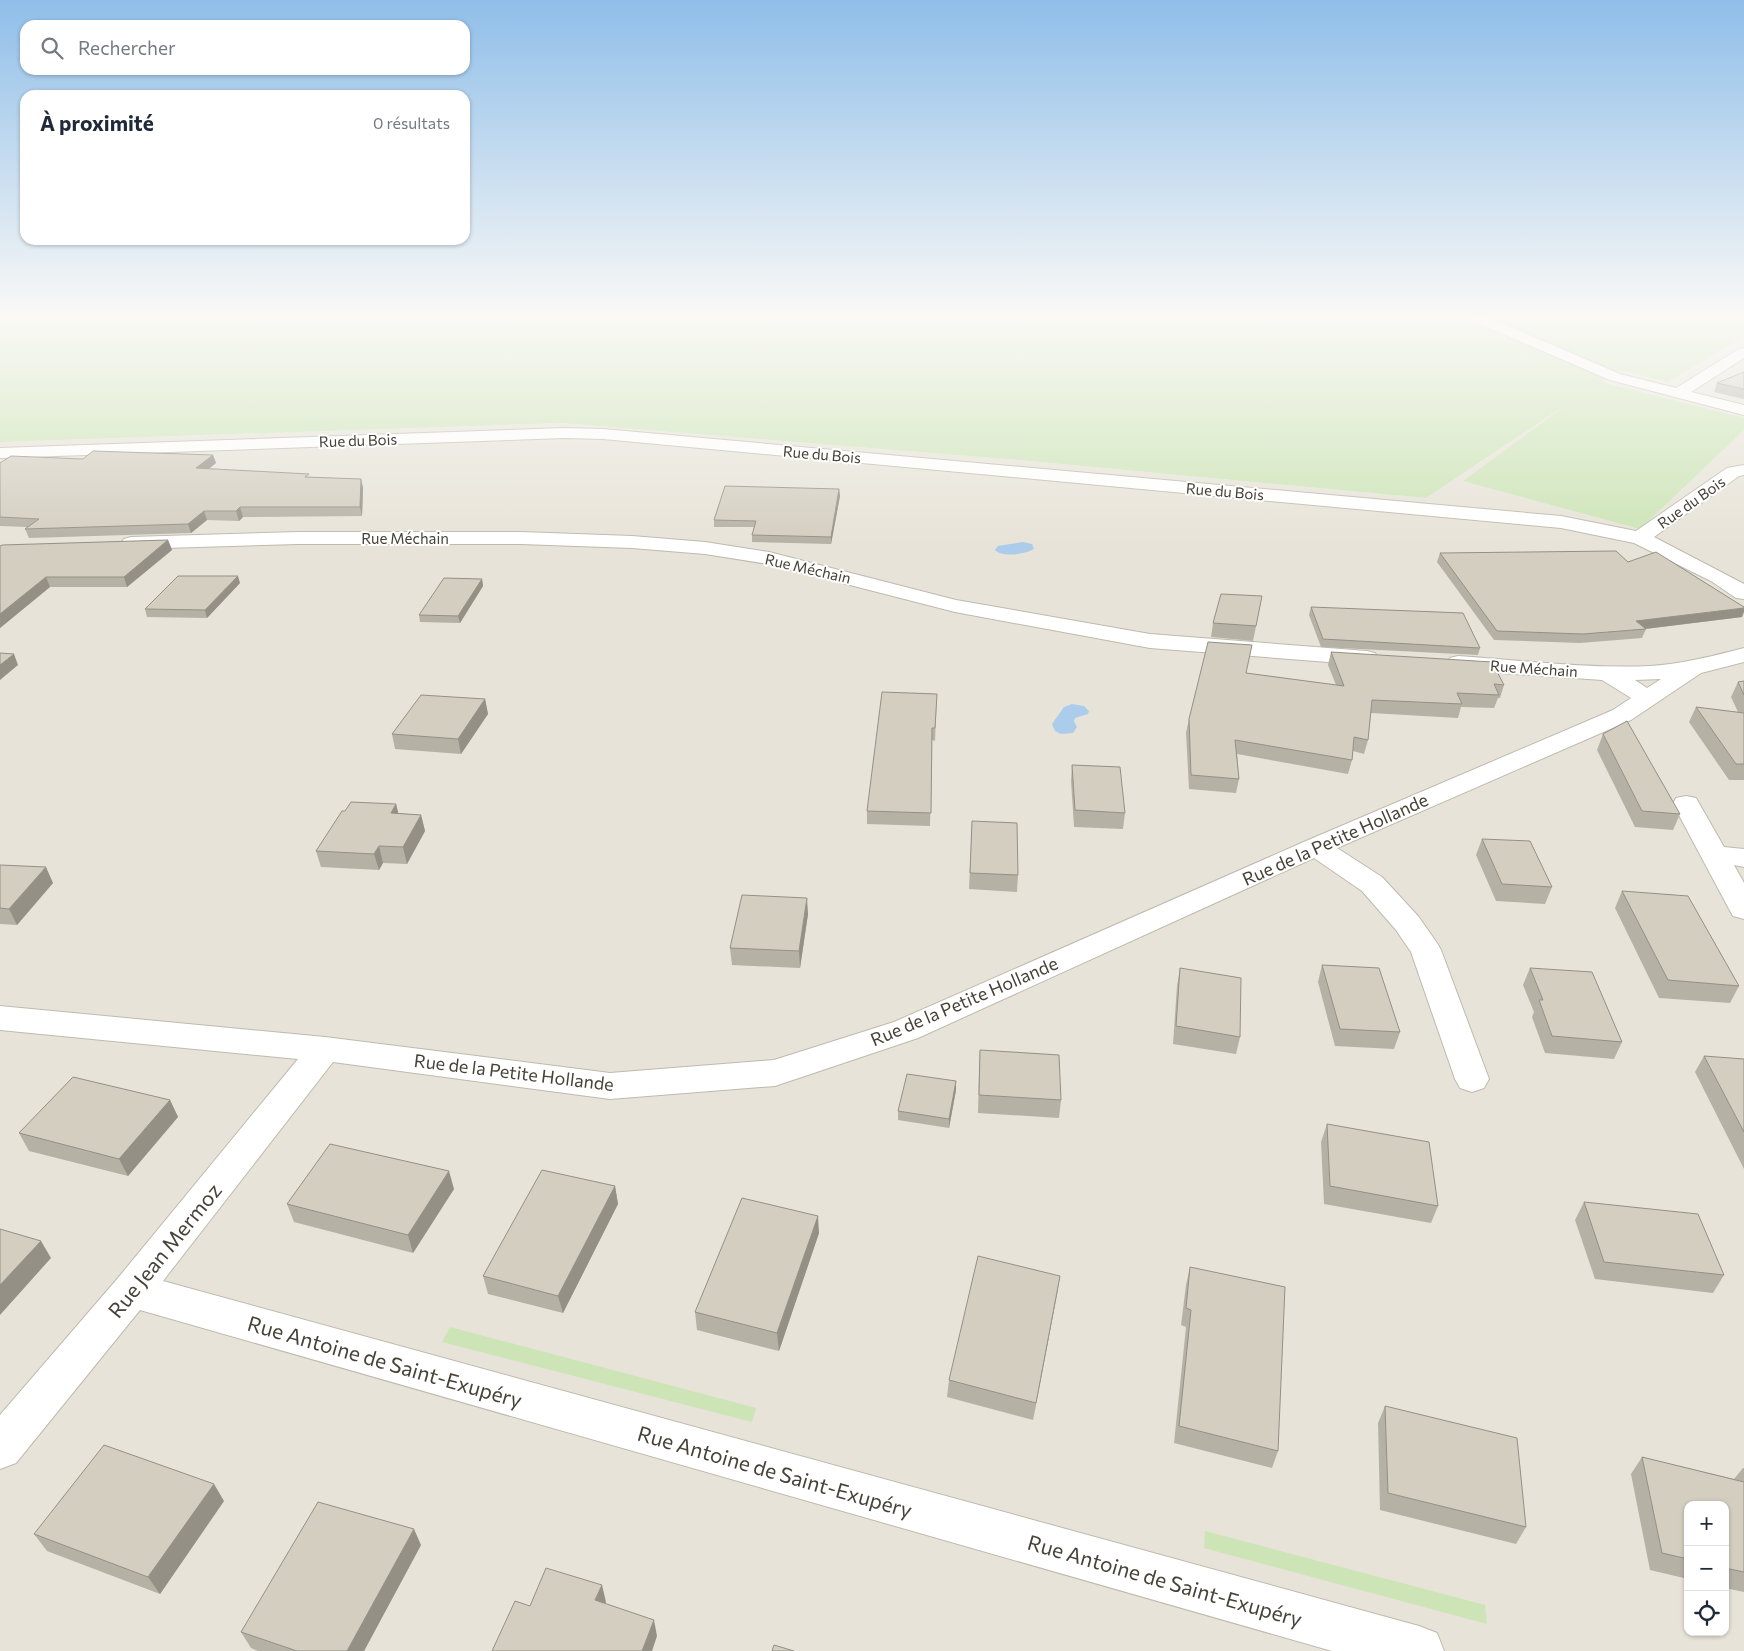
<!DOCTYPE html>
<html lang="fr">
<head>
<meta charset="utf-8">
<style>
	:root { --surface:#fff; --page:#f2f2f3; --text:#1f2937; --muted:#747a83; --line:#e0e1e3 }
	body { margin:0; font-family:Commissioner,sans-serif; background:var(--page); color:var(--text) }
	.controls { position:absolute; right:15px; bottom:15px; display:grid; overflow:hidden; border-radius:10px; box-shadow:0 1px 4px #0004 }
	.controls button { width:45px; height:45px; display:grid; place-items:center; padding:0; border:0; border-bottom:1px solid var(--line); background:var(--surface); color:var(--text); font:25px sans-serif }
	.list { margin:0; padding:0; list-style:none }
	h2 { display:flex; justify-content:space-between; align-items:center; height:65px; margin:0; padding:0 20px; font-size:21px }
	h2 small { font-size:16px; font-weight:400; color:var(--muted) }
	.icon { flex:none; width:28px; height:28px; fill:none; stroke:currentColor; stroke-width:2; stroke-linecap:round; stroke-linejoin:round }
	.map { position:relative; flex:none; width:1744px; height:1651px; overflow:hidden }
	.search { position:absolute; background:var(--surface); box-shadow:0 1px 4px #0004; left:20px; top:20px; width:450px; height:55px; display:flex; align-items:center; gap:12px; box-sizing:border-box; padding:0 18px; border-radius:15px; color:var(--muted); font-size:19px }
	.panel { position:absolute; background:var(--surface); box-shadow:0 1px 4px #0004; left:20px; top:90px; width:450px; height:155px; border-radius:15px }
	.map>svg:first-child { display:block }
	.residential { fill:#e7e3d8; fill-rule:evenodd }
	.green { fill:#cce4b6 }
	.water { fill:#abcceb }
	.lines { fill:none; stroke-linecap:round; stroke-linejoin:round }
	.minor-casing { stroke:#bebaad; stroke-width:2 }
	.minor { fill:#fff; fill-rule:evenodd }
	.wall { fill:#b6b1a5 }
	.shaded-wall { fill:#949086 }
	.building { fill:#d4cec0; stroke:#949086 }
	.labels { text-anchor:middle; dominant-baseline:central; stroke-width:4; stroke-linejoin:round; paint-order:stroke }
	.far-street-label { font-size:15px; fill:#474238; stroke:#fff }
	.street-label { font-size:18px; fill:#474238; stroke:#fff }
	.near-street-label { font-size:21px; fill:#474238; stroke:#fff }
</style>
</head>
<body>
<div class="map">
<svg width="1744" height="1651" viewBox="0 0 1744 1651">
	<rect width="100%" height="100%" fill="#f3f1ea"/>
	<!-- residential -->
	<path class="residential" d="M 1744,337 L 1744,1651 L 0,1651 L 0,442 L 560,423 L 1029,461 L 1426,498 L 1619,370 L 1668,382 ZM 1688,1505 L 1725,1505 L 1725,1632 L 1688,1632 Z"/>
	<!-- green -->
	<path class="green" d="M 0,314 L 1744,314 L 1744,337 L 1668,382 L 1619,370 L 1601,382 L 1744,418 L 1744,430 L 1640,529 L 1463,481 L 1569,403 L 1426,498 L 1029,461 L 560,423 L 0,442 Z
		M 450,1327 L 756,1408 L 752,1422 L 442,1342 Z
		M 1205,1531 L 1485,1605 L 1487,1624 L 1204,1548 Z"/>
	<!-- water -->
	<path class="water" d="M 1023,542 L 1032,544 L 1034,549 C 1025,554 1003,558 995,550 L 998,546 Z
		M 1072,704 L 1084,706 L 1089,711 L 1088,714 L 1075,718 L 1074,721 L 1077,727 L 1073,733 L 1061,734 L 1055,731 L 1052,724 L 1064,707 Z"/>
	<g class="lines">
		<!-- minor casing -->
		<g class="minor-casing">
			<path id="minor" d="M 1454,314 L 1476,314 L 1485,316 L 1620,374 L 1676,388 L 1739,349 L 1744,348 L 1744,358 L 1691,392 L 1744,405 L 1744,415 L 1610,380 L 1475,322 L 1456,317 Z
				M 565,428 L 603,429 L 1561,516 L 1636,531 L 1727,468 L 1744,465 L 1744,475 L 1739,476 L 1654,537 L 1744,584 L 1744,599 L 1736,598 L 1711,581 L 1634,543 L 1561,528 L 603,439 L 565,438 L 0,458 L 0,448 Z
				M 298,532 L 521,532 L 632,536 L 705,542 L 769,552 L 956,600 L 1150,634 L 1367,651 L 1375,653 L 1378,658 L 1375,663 L 1367,665 L 1150,648 L 955,612 L 768,564 L 705,554 L 632,548 L 521,544 L 298,544 L 131,549 L 124,547 L 121,543 L 124,539 L 131,537 Z
				M 1744,648 L 1744,662 L 1701,673 L 1631,720 L 1337,848 L 1382,877 L 1418,916 L 1437,943 L 1441,950 L 1489,1079 L 1484,1088 L 1472,1092 L 1460,1088 L 1455,1079 L 1411,952 L 1396,930 L 1362,891 L 1314,858 L 918,1038 L 775,1086 L 610,1099 L 333,1062 L 163,1281 L 1419,1626 L 1437,1633 L 1444,1651 L 1332,1651 L 140,1310 L 16,1463 L 0,1469 L 0,1415 L 118,1278 L 298,1059 L 0,1030 L 0,1006 L 325,1037 L 610,1073 L 774,1060 L 894,1022 L 1306,841 L 1613,710 L 1631,698 L 1602,680 L 1458,670 L 1450,668 L 1446,663 L 1450,658 L 1458,656 C 1520,660 1588,669 1650,666 C 1682,664 1713,656 1744,648 ZM 1661,679 L 1647,688 L 1635,680 Z
				M 1686,796 L 1696,798 L 1724,847 L 1744,849 L 1744,867 L 1734,865 L 1744,883 L 1744,919 L 1733,916 L 1729,909 L 1673,804 L 1676,798 Z"/>
		</g>
		<!-- minor -->
		<use href="#minor" class="minor"/>
	</g>
	<!-- wall -->
	<path class="wall" d="M 1744,372 L 1744,399 L 1714,392 L 1717,383 Z
		M 213,455 L 216,463 L 209,469 L 310,477 L 361,479 L 363,488 L 362,516 L 243,517 L 239,521 L 207,520 L 191,533 L 29,538 L 25,529 L 27,527 L 0,526 L 0,463 L 83,459 Z
		M 839,489 L 840,496 L 831,544 L 752,542 L 752,535 L 754,527 L 714,527 L 714,520 Z
		M 168,540 L 172,550 L 127,587 L 50,587 L 0,628 L 0,546 Z
		M 1440,553 L 1628,562 L 1742,617 L 1646,629 L 1642,638 L 1580,643 L 1494,640 L 1437,562 Z
		M 482,579 L 483,586 L 460,623 L 420,622 L 419,615 Z
		M 240,583 L 207,618 L 147,617 L 145,609 Z
		M 1262,596 L 1253,641 L 1211,637 L 1213,623 Z
		M 1311,607 L 1480,648 L 1478,655 L 1321,647 L 1309,615 Z
		M 1331,652 L 1504,685 L 1500,698 L 1498,698 L 1494,708 L 1461,707 L 1458,718 L 1371,713 L 1368,740 L 1364,754 L 1353,751 L 1352,760 L 1348,774 L 1237,754 L 1239,779 L 1236,793 L 1189,789 L 1186,733 L 1189,719 L 1246,673 L 1336,685 L 1328,665 Z
		M 1744,681 L 1744,780 L 1729,780 L 1689,722 L 1696,707 L 1738,712 L 1731,697 L 1738,682 Z
		M 937,694 L 935,741 L 932,740 L 930,826 L 867,824 L 867,811 Z
		M 485,699 L 488,714 L 461,754 L 395,749 L 392,734 Z
		M 1603,734 L 1680,814 L 1673,830 L 1635,827 L 1597,750 Z
		M 1072,765 L 1125,813 L 1123,829 L 1074,827 L 1071,781 Z
		M 396,804 L 398,813 L 421,815 L 425,831 L 407,864 L 383,863 L 379,870 L 321,867 L 316,851 L 345,811 Z
		M 972,821 L 1018,875 L 1017,892 L 969,889 Z
		M 1482,839 L 1552,887 L 1545,904 L 1496,901 L 1476,855 Z
		M 0,865 L 53,883 L 17,925 L 0,924 Z
		M 1622,891 L 1739,986 L 1730,1003 L 1659,998 L 1615,908 Z
		M 808,914 L 800,968 L 732,965 L 730,948 Z
		M 1322,965 L 1400,1032 L 1394,1049 L 1335,1046 L 1318,982 Z
		M 1180,968 L 1240,1037 L 1236,1054 L 1173,1044 L 1177,986 Z
		M 1530,968 L 1622,1042 L 1614,1059 L 1545,1053 L 1532,1017 L 1534,1012 L 1523,985 Z
		M 980,1050 L 1061,1100 L 1059,1118 L 978,1113 L 979,1068 Z
		M 1704,1056 L 1744,1059 L 1744,1169 L 1695,1072 Z
		M 956,1081 L 956,1090 L 949,1128 L 898,1120 L 898,1111 Z
		M 170,1100 L 178,1117 L 128,1176 L 29,1151 L 19,1133 Z
		M 1327,1124 L 1438,1206 L 1431,1223 L 1324,1204 L 1321,1142 Z
		M 615,1186 L 618,1204 L 563,1313 L 488,1294 L 483,1276 Z
		M 454,1189 L 413,1253 L 294,1222 L 287,1204 Z
		M 1584,1202 L 1724,1275 L 1713,1293 L 1595,1279 L 1575,1220 Z
		M 819,1233 L 779,1351 L 697,1330 L 695,1312 Z
		M 1190,1267 L 1278,1451 L 1272,1468 L 1174,1443 L 1186,1327 L 1181,1325 L 1186,1285 Z
		M 1060,1276 L 1057,1294 L 1033,1420 L 947,1397 L 949,1380 Z
		M 1385,1406 L 1526,1527 L 1516,1544 L 1380,1510 L 1378,1423 Z
		M 1642,1457 L 1734,1479 L 1743,1468 L 1744,1468 L 1744,1592 L 1725,1588 L 1725,1505 L 1688,1505 L 1688,1579 L 1650,1570 L 1631,1474 Z
		M 224,1501 L 160,1594 L 47,1551 L 34,1534 Z
		M 421,1545 L 364,1651 L 258,1651 L 251,1648 L 241,1632 Z"/>
	<!-- shaded-wall -->
	<path class="shaded-wall" d="M 213,455 L 216,463 L 198,477 L 196,468 Z
		M 361,479 L 363,488 L 362,516 L 360,507 Z
		M 839,489 L 840,496 L 831,544 L 831,537 Z
		M 240,507 L 243,517 L 239,521 L 236,511 Z
		M 204,511 L 207,520 L 191,533 L 188,524 Z
		M 168,540 L 172,550 L 127,587 L 124,577 Z
		M 238,576 L 240,583 L 207,618 L 205,610 Z
		M 46,577 L 50,587 L 0,628 L 0,614 Z
		M 482,579 L 483,586 L 460,623 L 458,616 Z
		M 1744,608 L 1744,612 L 1742,617 L 1644,629 L 1636,621 Z
		M 14,654 L 18,665 L 0,680 L 0,665 Z
		M 485,699 L 488,714 L 461,754 L 458,739 Z
		M 396,804 L 400,820 L 391,813 Z
		M 421,815 L 425,831 L 407,864 L 403,847 Z
		M 379,846 L 383,863 L 379,870 L 374,854 Z
		M 46,867 L 53,883 L 17,925 L 9,909 Z
		M 807,898 L 808,914 L 800,968 L 799,951 Z
		M 956,1081 L 956,1090 L 949,1128 L 949,1119 Z
		M 170,1100 L 178,1117 L 128,1176 L 119,1159 Z
		M 449,1171 L 454,1189 L 413,1253 L 408,1235 Z
		M 615,1186 L 618,1204 L 563,1313 L 558,1296 Z
		M 818,1216 L 819,1233 L 779,1351 L 777,1333 Z
		M 41,1241 L 51,1258 L 0,1315 L 0,1285 Z
		M 1060,1276 L 1057,1294 L 1033,1420 L 1036,1403 Z
		M 214,1484 L 224,1501 L 160,1594 L 148,1577 Z
		M 414,1529 L 421,1545 L 364,1651 L 347,1651 Z
		M 602,1585 L 606,1602 L 600,1617 L 595,1600 Z
		M 654,1620 L 657,1636 L 652,1651 L 642,1651 Z"/>
	<!-- building -->
	<path class="building" d="M 1744,372 L 1744,389 L 1717,383 Z
		M 93,451 L 213,455 L 196,468 L 309,474 L 305,477 L 361,479 L 360,507 L 240,507 L 236,511 L 204,511 L 188,524 L 25,529 L 39,519 L 0,517 L 0,463 L 11,456 L 83,459 Z
		M 725,486 L 839,489 L 831,537 L 752,535 L 756,521 L 714,520 Z
		M 168,540 L 124,577 L 46,577 L 0,614 L 0,546 L 2,545 Z
		M 1616,551 L 1628,562 L 1656,552 L 1744,607 L 1744,608 L 1636,621 L 1646,629 L 1583,634 L 1497,631 L 1440,553 Z
		M 178,576 L 238,576 L 205,610 L 145,609 Z
		M 444,578 L 482,579 L 458,616 L 419,615 Z
		M 1221,594 L 1262,596 L 1256,626 L 1213,623 Z
		M 1311,607 L 1463,613 L 1480,648 L 1323,639 Z
		M 1208,642 L 1252,645 L 1246,673 L 1344,686 L 1331,652 L 1492,662 L 1504,685 L 1494,684 L 1499,695 L 1457,693 L 1462,704 L 1372,700 L 1368,740 L 1354,737 L 1352,760 L 1235,740 L 1239,779 L 1191,775 L 1189,719 Z
		M 0,653 L 14,654 L 0,665 Z
		M 1744,681 L 1744,695 L 1738,682 Z
		M 882,692 L 937,694 L 935,728 L 932,728 L 931,813 L 867,811 Z
		M 421,695 L 485,699 L 458,739 L 392,734 Z
		M 1696,707 L 1744,713 L 1744,764 L 1736,764 Z
		M 1627,721 L 1680,814 L 1642,811 L 1603,734 Z
		M 1072,765 L 1120,767 L 1125,813 L 1075,810 Z
		M 351,802 L 396,804 L 391,813 L 421,815 L 403,847 L 379,846 L 374,854 L 316,851 L 342,811 L 345,811 Z
		M 972,821 L 1017,823 L 1018,875 L 970,873 Z
		M 1482,839 L 1530,841 L 1552,887 L 1502,884 Z
		M 0,865 L 46,867 L 9,909 L 0,908 Z
		M 1622,891 L 1688,896 L 1739,986 L 1668,980 Z
		M 742,895 L 807,898 L 799,951 L 730,948 Z
		M 1322,965 L 1379,968 L 1400,1032 L 1340,1029 Z
		M 1180,968 L 1241,978 L 1240,1037 L 1176,1026 Z
		M 1530,968 L 1592,972 L 1622,1042 L 1552,1036 L 1539,1000 L 1543,1000 Z
		M 980,1050 L 1059,1055 L 1061,1100 L 979,1095 Z
		M 1704,1056 L 1744,1059 L 1744,1132 Z
		M 907,1074 L 956,1081 L 949,1119 L 898,1111 Z
		M 73,1077 L 170,1100 L 119,1159 L 19,1133 Z
		M 1327,1124 L 1429,1142 L 1438,1206 L 1330,1186 Z
		M 330,1144 L 449,1171 L 408,1235 L 287,1204 Z
		M 542,1170 L 615,1186 L 558,1296 L 483,1276 Z
		M 742,1198 L 818,1216 L 777,1333 L 695,1312 Z
		M 1584,1202 L 1698,1214 L 1724,1275 L 1604,1262 Z
		M 0,1229 L 41,1241 L 0,1285 Z
		M 978,1256 L 1060,1276 L 1036,1403 L 949,1380 Z
		M 1190,1267 L 1285,1287 L 1278,1451 L 1179,1426 L 1191,1310 L 1186,1308 Z
		M 1385,1406 L 1517,1438 L 1526,1527 L 1388,1493 Z
		M 104,1445 L 214,1484 L 148,1577 L 34,1534 Z
		M 1642,1457 L 1744,1482 L 1744,1572 L 1725,1568 L 1725,1505 L 1688,1505 L 1688,1559 L 1662,1553 Z
		M 318,1502 L 414,1529 L 347,1651 L 297,1651 L 241,1632 Z
		M 546,1568 L 602,1585 L 595,1600 L 654,1620 L 642,1651 L 492,1651 L 515,1601 L 530,1606 Z
		M 774,1645 L 794,1651 L 772,1651 Z"/>
	<!-- sky -->
	<linearGradient id="sky" x2="0" y2="1"><stop stop-color="#8fbee9"/><stop offset="0.58" stop-color="#faf9f6"/><stop offset="1" stop-color="#faf9f6" stop-opacity="0"/></linearGradient>
	<rect width="1744" height="545" fill="url(#sky)"/>
	<g class="labels">
		<!-- far-street labels -->
		<g class="far-street-label">
			<text transform="translate(358 440) rotate(-2)">Rue du Bois</text>
			<text transform="translate(822 454) rotate(5)">Rue du Bois</text>
			<text transform="translate(1225 491) rotate(5)">Rue du Bois</text>
			<text transform="translate(1691 502) rotate(-35)">Rue du Bois</text>
			<text x="405" y="538">Rue Méchain</text>
			<text transform="translate(808 568) rotate(13)">Rue Méchain</text>
			<text transform="translate(1534 668) rotate(4)">Rue Méchain</text>
		</g>
		<!-- street labels -->
		<g class="street-label">
			<text transform="translate(1335 839) rotate(-24)">Rue de la Petite Hollande</text>
			<text transform="translate(964 1001) rotate(-23)">Rue de la Petite Hollande</text>
			<text transform="translate(514 1072) rotate(7)">Rue de la Petite Hollande</text>
		</g>
		<!-- near-street labels -->
		<g class="near-street-label">
			<text transform="translate(164 1250) rotate(-51)">Rue Jean Mermoz</text>
			<text transform="translate(385 1361) rotate(16)">Rue Antoine de Saint-Exupéry</text>
			<text transform="translate(775 1471) rotate(16)">Rue Antoine de Saint-Exupéry</text>
			<text transform="translate(1165 1580) rotate(16)">Rue Antoine de Saint-Exupéry</text>
		</g>
	</g>
</svg>
<div class="controls">
<button>+</button>
<button>−</button>
<button><svg class="icon" aria-label="locate" viewBox="0 0 24 24"><circle cx="12" cy="12" r="6"/><path d="M12 2v4M12 18v4M2 12h4M18 12h4"/></svg></button>
</div>
<div class="search"><svg class="icon" aria-label="search" viewBox="0 0 24 24"><circle cx="10" cy="10" r="6"/><path d="M15 15l6 6"/></svg>Rechercher</div>
<section class="panel">
<h2>À proximité<small>0 résultats</small></h2>
<ul class="list">
</ul>
</section>
</div>
</body>
</html>
